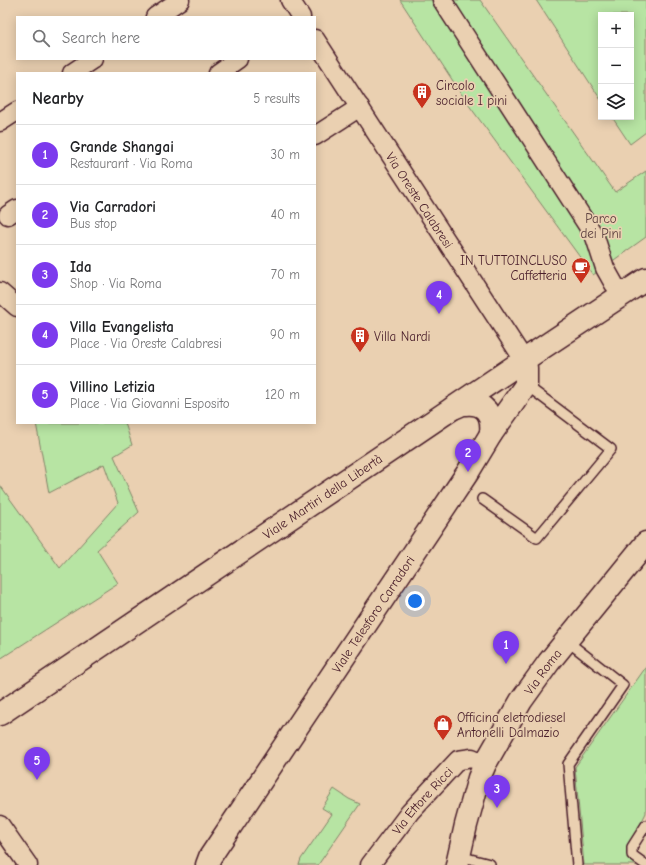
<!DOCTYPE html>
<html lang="en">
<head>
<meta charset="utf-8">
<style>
	:root { --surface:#fff; --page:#f2f2f2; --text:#202124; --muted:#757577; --line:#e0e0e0; --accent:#7c3aed }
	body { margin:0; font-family:"Comic Neue",sans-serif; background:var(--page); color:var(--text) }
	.controls { position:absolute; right:12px; top:12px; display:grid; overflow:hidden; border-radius:0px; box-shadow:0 2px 10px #0003 }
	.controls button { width:36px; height:36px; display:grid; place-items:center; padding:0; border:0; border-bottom:1px solid var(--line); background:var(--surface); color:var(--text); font:20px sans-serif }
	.you { position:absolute; left:415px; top:601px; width:14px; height:14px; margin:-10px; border:3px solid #fff; border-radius:50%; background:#1a73e8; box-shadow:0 0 0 6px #1a73e833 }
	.badge { display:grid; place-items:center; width:26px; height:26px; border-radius:50%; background:var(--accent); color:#fff; font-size:13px; font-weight:700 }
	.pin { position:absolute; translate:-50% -33px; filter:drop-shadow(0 1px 2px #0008) }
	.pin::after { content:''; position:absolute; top:21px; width:14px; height:12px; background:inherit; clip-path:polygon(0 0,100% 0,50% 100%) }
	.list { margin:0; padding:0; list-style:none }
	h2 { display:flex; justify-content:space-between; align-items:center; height:52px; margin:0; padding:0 16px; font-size:17px }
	h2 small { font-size:13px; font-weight:400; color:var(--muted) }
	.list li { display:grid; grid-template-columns:26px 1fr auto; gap:12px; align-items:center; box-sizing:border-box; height:60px; padding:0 16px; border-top:1px solid var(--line) }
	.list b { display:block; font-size:15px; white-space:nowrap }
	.list p { margin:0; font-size:13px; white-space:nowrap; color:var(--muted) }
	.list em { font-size:13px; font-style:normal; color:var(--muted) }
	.icon { flex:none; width:22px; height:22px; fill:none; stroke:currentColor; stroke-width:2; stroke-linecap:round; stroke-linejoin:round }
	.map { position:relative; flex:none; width:646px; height:865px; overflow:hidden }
	.search { position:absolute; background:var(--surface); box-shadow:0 2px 10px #0003; left:16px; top:16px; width:300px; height:44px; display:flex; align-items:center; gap:10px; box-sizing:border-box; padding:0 14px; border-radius:0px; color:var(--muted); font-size:15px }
	.panel { position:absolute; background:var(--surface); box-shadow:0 2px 10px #0003; left:16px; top:72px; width:300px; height:352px; border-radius:0px }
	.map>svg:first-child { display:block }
	.green { fill:#b7e4a3; stroke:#808267 }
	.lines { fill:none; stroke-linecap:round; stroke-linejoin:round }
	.lane-casing { stroke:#4a1f2b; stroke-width:12 }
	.street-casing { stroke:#4a1f2b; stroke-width:21 }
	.secondary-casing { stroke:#4a1f2b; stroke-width:25 }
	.lane { stroke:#ead0b1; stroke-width:9 }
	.street { stroke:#ead0b1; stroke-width:18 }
	.secondary { stroke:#ead0b1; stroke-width:22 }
	.labels { text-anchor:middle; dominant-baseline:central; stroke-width:3.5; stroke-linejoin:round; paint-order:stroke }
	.poi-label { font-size:13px; fill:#4a1f2b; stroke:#ead0b1; text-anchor:start }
	.street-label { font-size:13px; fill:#4a1f2b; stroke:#ead0b1 }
	.park-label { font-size:13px; fill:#5a3d3d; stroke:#ead0b1 }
</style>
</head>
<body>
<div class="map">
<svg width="646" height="865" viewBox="0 0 646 865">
	<rect width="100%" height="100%" fill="#ead0b1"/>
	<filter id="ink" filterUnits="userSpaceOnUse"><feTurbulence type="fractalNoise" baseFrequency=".025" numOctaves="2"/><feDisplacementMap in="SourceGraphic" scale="8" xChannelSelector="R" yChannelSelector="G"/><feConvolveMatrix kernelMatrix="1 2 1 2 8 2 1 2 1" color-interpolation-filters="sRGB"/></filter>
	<g filter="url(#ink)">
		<!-- green -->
		<path class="green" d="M 400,0 L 480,0 L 615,192 L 646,171 L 646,237 L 593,275 L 468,104 Z
			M 536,0 L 646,0 L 646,132 L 630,144 L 612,117 L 631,117 L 631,15 L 601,15 L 601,100 Z
			M 36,423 L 125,423 L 132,445 L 114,456 L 139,512 L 97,550 L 118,583 L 0,659 L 0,485 L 60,568 L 118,503 L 104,464 L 49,493 Z
			M 646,667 L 646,813 L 626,853 L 642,865 L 584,865 L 575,767 Z
			M 334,789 L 349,799 L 360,804 L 318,865 L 299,865 L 301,859 L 332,814 L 322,808 Z"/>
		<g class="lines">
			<!-- lane casing -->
			<g class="lane-casing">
				<path id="lane" d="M 482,499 L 537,538 L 611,449 L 526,385
					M 567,641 L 623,685 L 568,764 L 577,865
					M 459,856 L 490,864
					M 646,865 L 632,855 L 632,847 L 646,825"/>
			</g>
			<!-- street casing -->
			<g class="street-casing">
				<g id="street">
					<path d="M 290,0 L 301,17"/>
					<path d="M 442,0 L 595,237 L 605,268 L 614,284 L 622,295"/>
					<path d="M 155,17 L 180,0"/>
					<path id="s1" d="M 315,39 L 524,360"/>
					<path d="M 72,73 L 93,59"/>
					<path d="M 218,73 L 238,59"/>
					<path d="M 0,122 L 17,111"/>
					<path d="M 315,136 L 360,107"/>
					<path d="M 8,215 L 17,209"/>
					<path d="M 0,292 L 17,307"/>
					<path d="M 0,825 L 28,865"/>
					<path id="s2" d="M 370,865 L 410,812 L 458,760 L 472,758 L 485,764"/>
				</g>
			</g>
			<!-- secondary casing -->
			<g class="secondary-casing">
				<g id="secondary">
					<path d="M 453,408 C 457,407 461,404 465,404 C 486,402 493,415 491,434"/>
					<path id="s3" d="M 0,714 L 524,360 L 646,279"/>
					<path id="s4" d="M 207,865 L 210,857 L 468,472 L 491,434 L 526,385 L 526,368 L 524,360"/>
					<path id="s5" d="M 457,865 L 466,825 L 479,778 L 485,764 L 521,701 L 549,662 L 646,543"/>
				</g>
			</g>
			<!-- lane -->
			<use href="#lane" class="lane"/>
			<!-- street -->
			<use href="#street" class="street"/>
			<!-- secondary -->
			<use href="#secondary" class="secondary"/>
		</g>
	</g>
	<!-- icons -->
	<defs>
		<g id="building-pin" transform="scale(1)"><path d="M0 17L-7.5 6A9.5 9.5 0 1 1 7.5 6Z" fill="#c8321e" stroke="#ead0b1"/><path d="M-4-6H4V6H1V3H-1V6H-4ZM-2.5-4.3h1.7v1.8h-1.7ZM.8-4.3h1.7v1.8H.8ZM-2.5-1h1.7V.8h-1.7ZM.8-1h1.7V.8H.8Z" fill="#fff"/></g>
		<g id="cafe-pin" transform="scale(1)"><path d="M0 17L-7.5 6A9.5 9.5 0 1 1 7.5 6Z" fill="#c8321e" stroke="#ead0b1"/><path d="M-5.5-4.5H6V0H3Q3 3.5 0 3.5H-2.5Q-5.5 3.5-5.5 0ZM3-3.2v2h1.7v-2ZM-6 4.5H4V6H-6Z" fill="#fff"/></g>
		<g id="shop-pin" transform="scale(1)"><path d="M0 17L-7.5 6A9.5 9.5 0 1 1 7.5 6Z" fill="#c8321e" stroke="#ead0b1"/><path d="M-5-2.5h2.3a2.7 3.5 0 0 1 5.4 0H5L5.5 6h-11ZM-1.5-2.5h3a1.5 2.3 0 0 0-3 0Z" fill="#fff"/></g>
	</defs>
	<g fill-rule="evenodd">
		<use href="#building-pin" x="422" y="92"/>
		<use href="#cafe-pin" x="581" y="267"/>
		<use href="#building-pin" x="360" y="336"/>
		<use href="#shop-pin" x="443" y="724"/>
	</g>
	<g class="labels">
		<!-- poi labels -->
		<g class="poi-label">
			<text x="436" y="85">Circolo<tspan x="436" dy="15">sociale I pini</tspan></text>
			<text x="567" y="260" text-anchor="end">IN TUTTOINCLUSO<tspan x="567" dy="15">Caffetteria</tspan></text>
			<text x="374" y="336">Villa Nardi</text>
			<text x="457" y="717">Officina eletrodiesel<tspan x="457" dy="15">Antonelli Dalmazio</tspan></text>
		</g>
		<!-- street labels -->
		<g class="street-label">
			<text stroke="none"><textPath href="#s1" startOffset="192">Via Oreste Calabresi</textPath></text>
			<text stroke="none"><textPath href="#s3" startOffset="389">Viale Martiri della Libertà</textPath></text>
			<text stroke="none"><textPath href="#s4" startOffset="301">Viale Telesforo Carradori</textPath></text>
			<text stroke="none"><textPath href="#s5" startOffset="214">Via Roma</textPath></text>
			<text stroke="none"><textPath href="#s2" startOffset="83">Via Ettore Ricci</textPath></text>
		</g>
		<!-- park labels -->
		<g class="park-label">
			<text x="601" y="218">Parco<tspan x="601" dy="15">dei Pini</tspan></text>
		</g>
	</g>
</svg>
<div class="controls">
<button>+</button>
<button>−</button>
<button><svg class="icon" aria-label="layers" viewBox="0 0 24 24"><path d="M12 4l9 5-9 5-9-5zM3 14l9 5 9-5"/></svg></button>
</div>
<div class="you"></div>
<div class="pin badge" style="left:506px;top:664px">1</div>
<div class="pin badge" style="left:468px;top:472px">2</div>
<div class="pin badge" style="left:497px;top:808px">3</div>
<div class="pin badge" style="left:439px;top:314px">4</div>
<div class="pin badge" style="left:37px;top:780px">5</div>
<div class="search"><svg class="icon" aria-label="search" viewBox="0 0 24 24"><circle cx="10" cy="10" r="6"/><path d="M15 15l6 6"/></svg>Search here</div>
<section class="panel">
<h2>Nearby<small>5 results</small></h2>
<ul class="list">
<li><span class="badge">1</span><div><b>Grande Shangai</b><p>Restaurant · Via Roma</p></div><em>30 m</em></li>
<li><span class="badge">2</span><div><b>Via Carradori</b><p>Bus stop</p></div><em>40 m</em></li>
<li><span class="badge">3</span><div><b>Ida</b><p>Shop · Via Roma</p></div><em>70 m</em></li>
<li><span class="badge">4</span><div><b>Villa Evangelista</b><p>Place · Via Oreste Calabresi</p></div><em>90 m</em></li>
<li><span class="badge">5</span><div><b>Villino Letizia</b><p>Place · Via Giovanni Esposito</p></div><em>120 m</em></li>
</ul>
</section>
</div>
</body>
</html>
